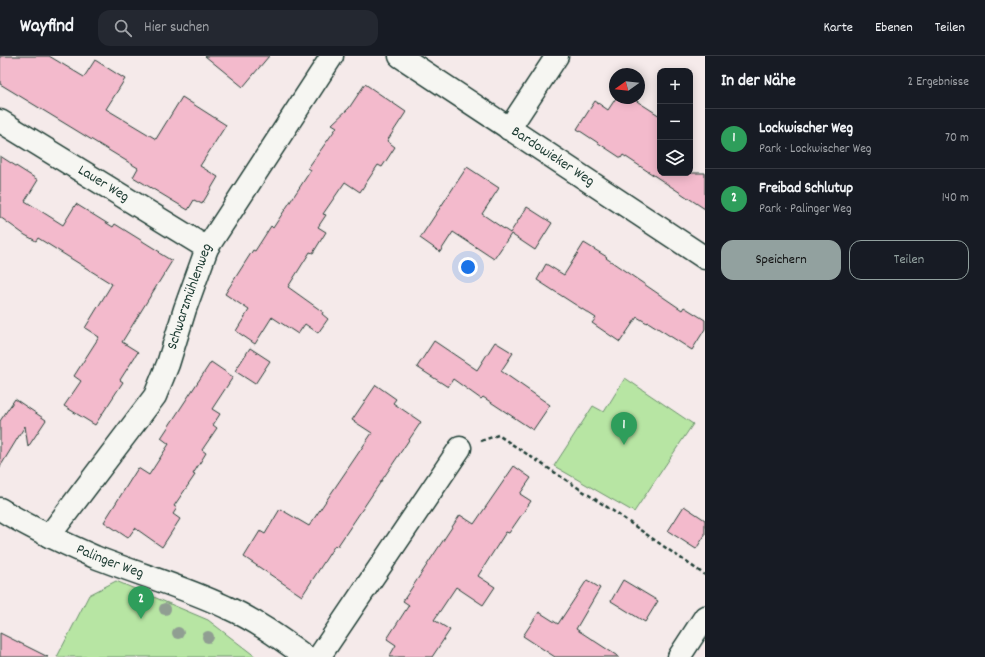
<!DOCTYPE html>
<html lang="de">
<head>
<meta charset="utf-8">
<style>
	:root { --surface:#171b24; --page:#242831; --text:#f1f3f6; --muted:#9ea1a6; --line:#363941; --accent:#92a19f }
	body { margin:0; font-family:Dekko,sans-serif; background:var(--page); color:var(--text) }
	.controls { position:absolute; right:12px; top:12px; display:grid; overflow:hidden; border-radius:8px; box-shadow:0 2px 10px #0003 }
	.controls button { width:36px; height:36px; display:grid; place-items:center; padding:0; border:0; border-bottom:1px solid var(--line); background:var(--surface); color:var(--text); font:20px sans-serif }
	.compass { position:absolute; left:609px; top:12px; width:36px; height:36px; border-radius:50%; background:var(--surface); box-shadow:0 2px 10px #0003; rotate:255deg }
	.you { position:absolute; left:468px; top:211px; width:14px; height:14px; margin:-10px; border:3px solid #fff; border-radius:50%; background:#1a73e8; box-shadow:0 0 0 6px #1a73e833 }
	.badge { display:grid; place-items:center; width:26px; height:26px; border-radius:50%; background:var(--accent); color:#fff; font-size:13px; font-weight:700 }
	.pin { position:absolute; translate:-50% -33px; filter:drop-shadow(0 1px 2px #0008) }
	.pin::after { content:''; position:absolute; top:21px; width:14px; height:12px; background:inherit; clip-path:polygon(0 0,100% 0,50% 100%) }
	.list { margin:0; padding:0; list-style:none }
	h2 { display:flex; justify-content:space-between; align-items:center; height:52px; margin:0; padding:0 16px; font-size:17px }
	h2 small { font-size:13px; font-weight:400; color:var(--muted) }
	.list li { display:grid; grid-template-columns:26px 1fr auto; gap:12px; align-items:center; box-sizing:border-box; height:60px; padding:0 16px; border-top:1px solid var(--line) }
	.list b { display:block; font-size:15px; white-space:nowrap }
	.list p { margin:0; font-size:13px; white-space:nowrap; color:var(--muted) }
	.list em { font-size:13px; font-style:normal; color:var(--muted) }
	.actions { display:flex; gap:8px; padding:12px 16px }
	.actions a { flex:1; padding:9px 0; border:1px solid var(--accent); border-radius:12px; text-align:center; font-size:14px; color:var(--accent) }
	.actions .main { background:var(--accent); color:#111 }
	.icon { flex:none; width:22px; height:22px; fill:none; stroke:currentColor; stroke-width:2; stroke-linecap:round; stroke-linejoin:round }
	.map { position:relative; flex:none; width:705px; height:601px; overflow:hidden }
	header { display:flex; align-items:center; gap:24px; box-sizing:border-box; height:56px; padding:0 20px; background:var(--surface); border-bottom:1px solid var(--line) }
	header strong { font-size:19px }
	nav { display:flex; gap:22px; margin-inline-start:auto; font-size:14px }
	.search { width:280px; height:36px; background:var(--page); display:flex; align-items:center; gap:10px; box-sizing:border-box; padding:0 14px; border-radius:12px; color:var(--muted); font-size:15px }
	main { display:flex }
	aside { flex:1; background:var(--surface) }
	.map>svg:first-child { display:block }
	.green { fill:#b7e5a3; stroke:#6b916c }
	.building { fill:#f3bacc; stroke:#1f3d34 }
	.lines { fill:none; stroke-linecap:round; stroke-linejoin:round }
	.street-casing { stroke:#1f3d34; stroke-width:25 }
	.path { stroke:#1f3d34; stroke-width:2.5; stroke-dasharray:4 3; stroke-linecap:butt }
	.street { stroke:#f6f6f2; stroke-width:22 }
	.tree { fill:#909e92 }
	.labels { text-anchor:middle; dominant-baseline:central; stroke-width:3; stroke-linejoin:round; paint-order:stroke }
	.street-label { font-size:15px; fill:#1f3d34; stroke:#f6f6f2 }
</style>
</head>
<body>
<header>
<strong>Wayfind</strong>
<div class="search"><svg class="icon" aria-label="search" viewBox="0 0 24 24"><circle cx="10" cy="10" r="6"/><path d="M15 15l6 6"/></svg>Hier suchen</div>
<nav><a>Karte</a><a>Ebenen</a><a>Teilen</a></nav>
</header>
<main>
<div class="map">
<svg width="705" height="601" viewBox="0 0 705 601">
	<rect width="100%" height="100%" fill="#f5eaea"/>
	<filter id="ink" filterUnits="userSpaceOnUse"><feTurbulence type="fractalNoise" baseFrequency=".025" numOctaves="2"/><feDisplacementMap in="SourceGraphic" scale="8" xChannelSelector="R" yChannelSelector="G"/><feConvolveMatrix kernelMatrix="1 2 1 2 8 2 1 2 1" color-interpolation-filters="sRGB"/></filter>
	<g filter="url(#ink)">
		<!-- green -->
		<path class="green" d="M 625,322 L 693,368 L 634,456 L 554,410 L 593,350 L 604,356 Z
			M 116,525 L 208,564 L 256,601 L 57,601 L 89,539 Z"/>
		<!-- building -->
		<path class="building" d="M 0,0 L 49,0 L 84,21 L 95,4 L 125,23 L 106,53 L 156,83 L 182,41 L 226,69 L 200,110 L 218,121 L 202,148 L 194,144 L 188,154 L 133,121 L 138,112 L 0,28 Z
			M 205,0 L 269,0 L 243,31 Z
			M 365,28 L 406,56 L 387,85 L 395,91 L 382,111 L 378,109 L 360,136 L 345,126 L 323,158 L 326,159 L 318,171 L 326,176 L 313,197 L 310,196 L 288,231 L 323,256 L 322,258 L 328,263 L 318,277 L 305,268 L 298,278 L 272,261 L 255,288 L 236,275 L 249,254 L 225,238 L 253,194 L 255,195 L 271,170 L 273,172 L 311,114 L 308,112 L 337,71 L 332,68 L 349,52 Z
			M 616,42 L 632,42 L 660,60 L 660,117 L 705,117 L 705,153 L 623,99 L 621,102 L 577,73 L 595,45 L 608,54 Z
			M 0,100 L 38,124 L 25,145 L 63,169 L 76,148 L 113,171 L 115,168 L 160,196 L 159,197 L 172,205 L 122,286 L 138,296 L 120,324 L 123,326 L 95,369 L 64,350 L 81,325 L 74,320 L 99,281 L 85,272 L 112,228 L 38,182 L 36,185 L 25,179 L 0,161 Z
			M 467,111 L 499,132 L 482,158 L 510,177 L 527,151 L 552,167 L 535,194 L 511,178 L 494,203 L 453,176 L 440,196 L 420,182 Z
			M 584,187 L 607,201 L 606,202 L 682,254 L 684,251 L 705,264 L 705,273 L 692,294 L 648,266 L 647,267 L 637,261 L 620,286 L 592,267 L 596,262 L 537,224 L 546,208 L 564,219 Z
			M 434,285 L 477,314 L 495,286 L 513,297 L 501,315 L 550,349 L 533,374 L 483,341 L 481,343 L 453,323 L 448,331 L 417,311 Z
			M 250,292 L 270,305 L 255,328 L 235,315 Z
			M 211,306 L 233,321 L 212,353 L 220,358 L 213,369 L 217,372 L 202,394 L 206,397 L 193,418 L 195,419 L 174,450 L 177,452 L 173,458 L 180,463 L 162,491 L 135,472 L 128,482 L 104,466 L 138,412 L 149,419 L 169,388 L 161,382 Z
			M 376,329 L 396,343 L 393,347 L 421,366 L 337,491 L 335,489 L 302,540 L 244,501 L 260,475 L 265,478 L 280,453 L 309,470 L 372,377 L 352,364 Z
			M 15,343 L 46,364 L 28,391 L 25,370 L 0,411 L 0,365 Z
			M 514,410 L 531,422 L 520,438 L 531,445 L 509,477 L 506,476 L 478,520 L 495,531 L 483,549 L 456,531 L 434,564 L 450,574 L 432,601 L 389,601 L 396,589 L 387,583 L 409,549 L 403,545 L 460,459 L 474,468 Z
			M 684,450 L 705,464 L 705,479 L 696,493 L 668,475 Z
			M 587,524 L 600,532 L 576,573 L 619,601 L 555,601 L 523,580 L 539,556 L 558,568 Z
			M 623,524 L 658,545 L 645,566 L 611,545 Z
			M 0,577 L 48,601 L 0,601 Z"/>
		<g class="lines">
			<!-- street casing -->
			<g class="street-casing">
				<g id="street">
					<path id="s1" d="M 400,0 L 705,202"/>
					<path id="s2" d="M 0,65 L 207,192"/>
					<path d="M 509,73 L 557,0"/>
					<path id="s3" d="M 0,453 C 30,472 63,487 95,501 C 138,518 184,531 226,551 C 255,564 280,582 306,601"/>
					<path id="s4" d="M 49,480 L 155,340 L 168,308 L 185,253 L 207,192 L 332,0"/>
					<path d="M 319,601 L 460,392"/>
					<path d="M 679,601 L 705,561"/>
				</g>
			</g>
			<!-- path -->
			<path class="path" d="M 481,385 L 498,379 L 613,455 L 705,519"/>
			<!-- street -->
			<use href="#street" class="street"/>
		</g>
		<!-- trees -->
		<g class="tree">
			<circle cx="165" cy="553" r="6"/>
			<circle cx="178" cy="577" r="6"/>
			<circle cx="208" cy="581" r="6"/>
		</g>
	</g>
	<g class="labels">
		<!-- street labels -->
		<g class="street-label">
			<text stroke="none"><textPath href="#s1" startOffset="183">Bardowieker Weg</textPath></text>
			<text stroke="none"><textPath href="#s2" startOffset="121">Lauer Weg</textPath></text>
			<text stroke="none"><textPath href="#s4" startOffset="281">Schwarzmühlenweg</textPath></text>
			<text stroke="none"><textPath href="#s3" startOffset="122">Palinger Weg</textPath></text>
		</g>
	</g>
</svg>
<div class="controls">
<button>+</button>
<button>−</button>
<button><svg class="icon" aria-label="layers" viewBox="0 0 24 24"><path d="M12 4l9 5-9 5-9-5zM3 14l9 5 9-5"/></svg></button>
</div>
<svg class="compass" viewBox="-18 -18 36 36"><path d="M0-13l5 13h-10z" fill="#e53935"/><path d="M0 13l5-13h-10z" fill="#9ea1a6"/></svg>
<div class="you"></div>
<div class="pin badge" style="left:624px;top:389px;background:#2e9e5b">1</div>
<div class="pin badge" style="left:141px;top:563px;background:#2e9e5b">2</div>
</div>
<aside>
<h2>In der Nähe<small>2 Ergebnisse</small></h2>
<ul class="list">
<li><span class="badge" style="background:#2e9e5b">1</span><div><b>Lockwischer Weg</b><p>Park · Lockwischer Weg</p></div><em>70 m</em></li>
<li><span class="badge" style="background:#2e9e5b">2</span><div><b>Freibad Schlutup</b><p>Park · Palinger Weg</p></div><em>140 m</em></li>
</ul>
<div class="actions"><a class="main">Speichern</a><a>Teilen</a></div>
</aside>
</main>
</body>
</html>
